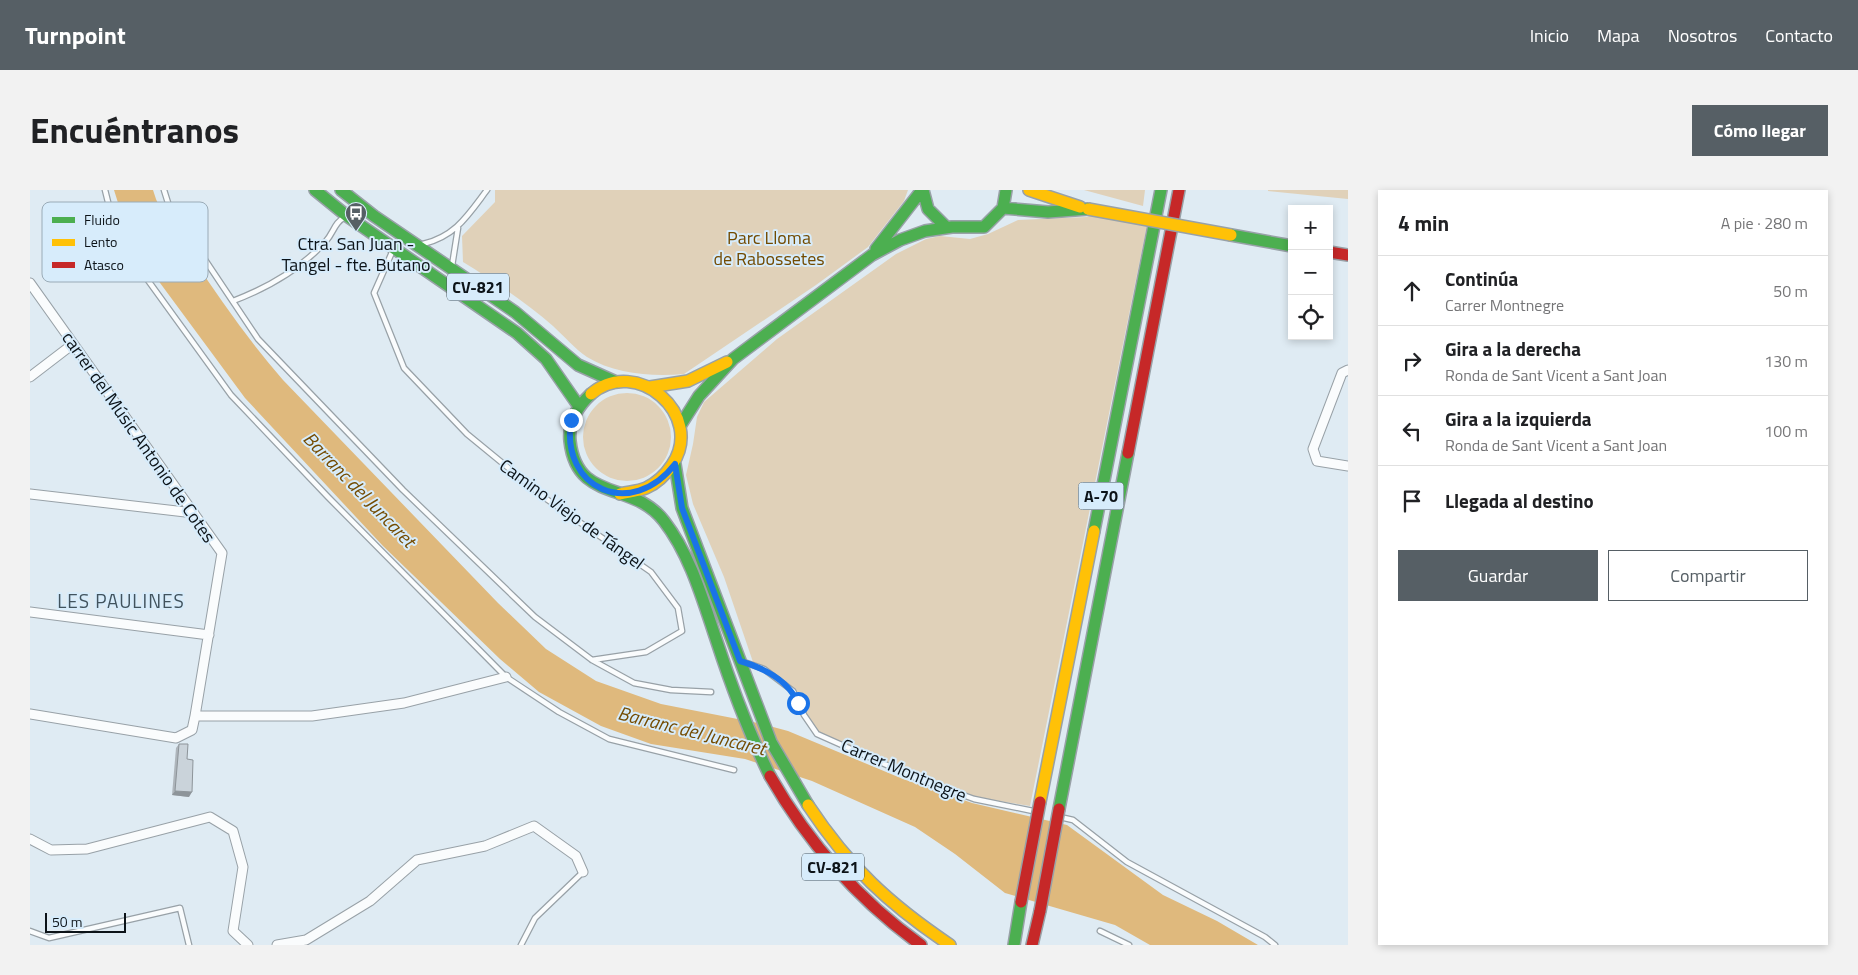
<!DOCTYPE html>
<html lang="es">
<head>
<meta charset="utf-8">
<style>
	:root { --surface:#fff; --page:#f2f2f2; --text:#202124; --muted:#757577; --line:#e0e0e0; --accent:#565f65 }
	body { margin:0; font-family:"Titillium Web",sans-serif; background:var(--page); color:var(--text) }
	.controls { position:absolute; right:15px; top:15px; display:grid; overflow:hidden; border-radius:0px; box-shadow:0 2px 8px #0003 }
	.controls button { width:45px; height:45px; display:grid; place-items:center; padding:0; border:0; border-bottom:1px solid var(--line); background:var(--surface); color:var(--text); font:25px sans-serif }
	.scale { position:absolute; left:15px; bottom:12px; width:81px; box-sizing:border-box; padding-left:5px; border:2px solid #0c1318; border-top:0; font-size:14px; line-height:18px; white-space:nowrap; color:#0c1318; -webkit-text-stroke:4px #d7ecfb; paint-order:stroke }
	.stop { position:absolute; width:15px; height:15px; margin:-11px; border:4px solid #1a73e8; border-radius:50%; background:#fff }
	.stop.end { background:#1a73e8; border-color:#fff; box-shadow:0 1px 5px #0008 }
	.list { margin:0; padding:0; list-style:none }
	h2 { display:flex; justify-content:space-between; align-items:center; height:65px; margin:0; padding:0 20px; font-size:21px }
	h2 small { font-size:16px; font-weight:400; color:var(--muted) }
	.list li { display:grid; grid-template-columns:32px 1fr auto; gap:15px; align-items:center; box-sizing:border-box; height:70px; padding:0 20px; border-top:1px solid var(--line) }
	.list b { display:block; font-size:19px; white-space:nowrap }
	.list p { margin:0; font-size:16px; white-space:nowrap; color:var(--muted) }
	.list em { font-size:16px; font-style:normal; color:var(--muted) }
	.actions { display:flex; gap:10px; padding:15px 20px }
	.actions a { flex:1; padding:11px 0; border:1px solid var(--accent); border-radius:0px; text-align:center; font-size:18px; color:var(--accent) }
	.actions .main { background:var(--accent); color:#fff }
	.icon { flex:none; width:28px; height:28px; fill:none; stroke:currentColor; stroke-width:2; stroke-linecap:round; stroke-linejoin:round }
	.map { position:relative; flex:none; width:1318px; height:755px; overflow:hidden; border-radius:0px }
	header { display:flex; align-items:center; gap:30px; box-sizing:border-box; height:70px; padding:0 25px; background:var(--accent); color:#fff }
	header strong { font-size:24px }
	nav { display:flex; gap:28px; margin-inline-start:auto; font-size:18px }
	.intro { display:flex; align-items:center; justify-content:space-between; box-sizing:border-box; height:120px; padding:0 30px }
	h1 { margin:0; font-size:35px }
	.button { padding:12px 22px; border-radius:0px; background:var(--accent); color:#fff; font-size:18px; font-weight:700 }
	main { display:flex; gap:30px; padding:0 30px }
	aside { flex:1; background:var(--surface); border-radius:0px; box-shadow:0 2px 8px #0003 }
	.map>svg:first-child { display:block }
	.green { fill:#e0d1b9 }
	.water { fill:#dfb97d }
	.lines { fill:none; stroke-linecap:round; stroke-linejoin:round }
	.lane-casing { stroke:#98a1a7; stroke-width:7 }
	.street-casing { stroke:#98a1a7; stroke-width:11 }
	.fast-casing { stroke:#98a1a7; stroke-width:14 }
	.slow-casing { stroke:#98a1a7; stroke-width:14 }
	.jam-casing { stroke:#98a1a7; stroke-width:14 }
	.lane { stroke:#fafcfd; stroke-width:4.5 }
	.street { stroke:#fafcfd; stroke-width:9 }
	.fast { stroke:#4caf50; stroke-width:11 }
	.slow { stroke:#ffc107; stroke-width:11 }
	.jam { stroke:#c62828; stroke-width:11 }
	.slow-bridge-casing { stroke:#98a1a7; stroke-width:14; stroke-linecap:butt }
	.jam-bridge-casing { stroke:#98a1a7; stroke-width:14; stroke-linecap:butt }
	.slow-bridge { stroke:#ffc107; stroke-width:11 }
	.jam-bridge { stroke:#c62828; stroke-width:11 }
	.wall { fill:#aeb5bb }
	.shaded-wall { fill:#8d9499 }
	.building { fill:#cad3da; stroke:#8d9499 }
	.route { stroke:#1a73e8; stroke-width:6 }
	.labels { text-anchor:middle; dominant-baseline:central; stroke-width:4; stroke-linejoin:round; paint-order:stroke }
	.shield { fill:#d7ecfb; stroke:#49545c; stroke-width:1 }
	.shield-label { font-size:16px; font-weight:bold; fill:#0c1318 }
	.park-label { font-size:18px; fill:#724a00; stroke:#d7ecfb }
	.poi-label { font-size:18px; fill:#0c1318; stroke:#d7ecfb }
	.street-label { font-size:18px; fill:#0c1318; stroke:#d7ecfb }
	.water-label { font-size:19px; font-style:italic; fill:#744c03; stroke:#d7ecfb }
	.neighbourhood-label { font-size:19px; letter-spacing:1px; fill:#41535e; stroke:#d7ecfb }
	.key { fill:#d7ecfb; stroke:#9aabb7; stroke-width:1 }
	.key-label { font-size:14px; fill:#0c1318 }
</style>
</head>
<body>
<header>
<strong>Turnpoint</strong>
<nav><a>Inicio</a><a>Mapa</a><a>Nosotros</a><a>Contacto</a></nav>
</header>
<div class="intro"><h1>Encuéntranos</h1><a class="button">Cómo llegar</a></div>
<main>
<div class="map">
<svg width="1318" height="755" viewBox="0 0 1318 755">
	<rect width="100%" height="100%" fill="#dfebf3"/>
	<!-- green -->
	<path class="green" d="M 465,0 L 878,0 L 874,11 L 838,57 L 786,95 L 654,184 C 623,187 584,184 557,167 C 545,159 534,146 523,136 C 495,112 464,91 433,72 L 432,46 L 465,12 Z
		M 1054,0 L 1115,0 L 1113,16 Z
		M 1238,0 L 1318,0 L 1318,9 L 1238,1 Z
		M 1065,23 L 1117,35 L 1000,616 L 944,607 L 886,588 L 787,544 L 763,501 L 734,479 L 724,475 L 694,387 L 663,314 L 656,285 L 663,254 L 667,227 L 674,212 L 747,149 L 866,64 L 896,49 L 910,46 L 940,49 L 958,44 L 988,30 L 1057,27 Z
		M553 247a44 44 0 1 1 88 0a44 44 0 1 1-88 0Z"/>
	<!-- water -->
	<path class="water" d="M 84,0 L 123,0 C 130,25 147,45 161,66 C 190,109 219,151 253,190 L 468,413 L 516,459 L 566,491 L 631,514 L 728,533 L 758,541 L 873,589 L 942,613 L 1037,635 L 1133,705 L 1187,731 L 1228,755 L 1120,755 L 1085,735 L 975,703 L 925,664 L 885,637 L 782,591 L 715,569 L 621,554 L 571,536 L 509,502 L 470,469 L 353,356 L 215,208 L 119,78 L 95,35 Z"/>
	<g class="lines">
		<!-- lane casing -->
		<g class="lane-casing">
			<path id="lane" d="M 75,0 L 83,32 L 117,89 L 201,205 L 298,307 L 476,487 L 529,522 L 579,549 L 704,580
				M 134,0 L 139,16 L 228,149 L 373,300 L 505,427 L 562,470 L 604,493 L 641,500 L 681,502
				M 393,54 C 426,46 438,25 457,0
				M 363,60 L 344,103 L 374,178 L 437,244 L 515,308 L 621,382 L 648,418 L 652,441 L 616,462 L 562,470
				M 422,76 L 428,38
				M 203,111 C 237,98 271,79 296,51 C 304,42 304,33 315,27
				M 714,472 L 734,479 L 763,501 L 774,525 L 787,544 L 886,588 L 944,609 L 1003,621
				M 1030,627 L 1043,630 L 1097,672 L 1235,747 L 1245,755
				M 0,741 L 19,748 L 150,718 L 159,755
				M 1070,741 L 1099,755
				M 491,755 L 505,728 L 553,682"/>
		</g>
		<!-- street casing -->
		<g class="street-casing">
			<path id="street" d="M 0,93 L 192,363 L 165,526
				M 1318,180 L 1312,183 L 1283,259 L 1287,271 L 1318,276
				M 0,187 L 43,154
				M 0,304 L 164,323
				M 0,422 L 179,445
				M 0,524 L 146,548 L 162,540 L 165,526 L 282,526 L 374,513 L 476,487
				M 0,649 L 21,660 L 57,659 L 180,627 L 203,641 L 213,677 L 203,741 L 218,755
				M 247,755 L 276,750 L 340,711 L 387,670 L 455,656 L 504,636 L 546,666 L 553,682"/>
		</g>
		<!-- fast casing -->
		<g class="fast-casing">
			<path id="fast" d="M 285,0 L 317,26 L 487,143 L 516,169 L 548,215
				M 311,0 L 344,26 L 485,122 L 548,175 L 586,192
				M 893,0 L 898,19 L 915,36
				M 973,18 L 1018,22 L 1058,19
				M 1201,45 L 1262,56
				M 846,59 L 892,0
				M 561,204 C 548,216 538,232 540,251 C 547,314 603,290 634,331 C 661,366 673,411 687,452 C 702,498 719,543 740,586
				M 650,236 L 669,206 L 703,169 L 842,65 L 870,50 L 895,41 L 922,37 L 954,37 L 973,18 L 976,0
				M 645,274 L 652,318 L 741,552 L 778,615
				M 1064,341 L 1131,0
				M 1029,619 L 1098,263
				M 984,755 L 991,712"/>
		</g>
		<!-- slow casing -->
		<g class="slow-casing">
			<path id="slow" d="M 999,0 L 1050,17
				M 620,197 L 658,191 L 697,172
				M 561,204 C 606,165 676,225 642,275 C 636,284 627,293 616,298 C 609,301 598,302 590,304
				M 1010,612 L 1064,341
				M 778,615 C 819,677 859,714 920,755"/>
		</g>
		<!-- jam casing -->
		<g class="jam-casing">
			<path id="jam" d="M 1299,62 L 1318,65
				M 1098,263 L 1149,0
				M 740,586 C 779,654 827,709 891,755
				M 1002,755 L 1010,721"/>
		</g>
		<!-- lane -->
		<use href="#lane" class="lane"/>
		<!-- street -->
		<use href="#street" class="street"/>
		<!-- fast -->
		<use href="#fast" class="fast"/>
		<!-- slow -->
		<use href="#slow" class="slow"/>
		<!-- jam -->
		<use href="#jam" class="jam"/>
		<!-- slow-bridge casing -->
		<g class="slow-bridge-casing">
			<path id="slow-bridge" d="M 1058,19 L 1201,45"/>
		</g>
		<!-- jam-bridge casing -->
		<g class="jam-bridge-casing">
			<path id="jam-bridge" d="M 991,712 L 1010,612
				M 1010,721 L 1029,619"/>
		</g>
		<!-- slow-bridge -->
		<use href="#slow-bridge" class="slow-bridge"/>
		<!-- jam-bridge -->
		<use href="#jam-bridge" class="jam-bridge"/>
	</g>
	<!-- wall -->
	<path class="wall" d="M 149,554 L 157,569 L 159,607 L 142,605 L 146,558 Z"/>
	<!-- shaded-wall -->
	<path class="shaded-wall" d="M 145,601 L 162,602 L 159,607 L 142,605 Z"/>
	<!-- building -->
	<path class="building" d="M 149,554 L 158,554 L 157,569 L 163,570 L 162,602 L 145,601 Z"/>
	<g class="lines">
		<!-- route -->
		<path class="route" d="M 541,230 C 530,300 602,330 645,274 L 652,318 L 710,471 C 734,478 758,490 768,513"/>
	</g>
	<!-- icons -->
	<defs>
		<g id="bus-pin" transform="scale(1.125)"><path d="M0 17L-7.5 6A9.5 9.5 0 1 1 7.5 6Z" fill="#565f65" stroke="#d7ecfb"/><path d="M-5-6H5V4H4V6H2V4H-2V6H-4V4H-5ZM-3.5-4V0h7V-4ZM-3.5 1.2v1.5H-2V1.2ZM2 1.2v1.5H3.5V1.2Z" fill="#fff"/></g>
	</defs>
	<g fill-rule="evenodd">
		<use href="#bus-pin" x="326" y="23"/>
	</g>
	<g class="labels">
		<!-- shield labels -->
		<g class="shield">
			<rect x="417" y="83.5" width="62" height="27" rx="4"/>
			<rect x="1048.5" y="292.5" width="45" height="27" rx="4"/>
			<rect x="772" y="663.5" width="62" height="27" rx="4"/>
		</g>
		<g class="shield-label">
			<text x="448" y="97">CV-821</text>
			<text x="1071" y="306">A-70</text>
			<text x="803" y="677">CV-821</text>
		</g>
		<!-- park labels -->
		<g class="park-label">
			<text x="739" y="47">Parc Lloma<tspan x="739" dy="21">de Rabossetes</tspan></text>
		</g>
		<!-- poi labels -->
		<g class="poi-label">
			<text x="326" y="53">Ctra. San Juan -<tspan x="326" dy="21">Tangel - fte. Butano</tspan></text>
		</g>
		<!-- street labels -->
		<g class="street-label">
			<text transform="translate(109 247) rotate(55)">carrer del Músic Antonio de Cotes</text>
			<text transform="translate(542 324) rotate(36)">Camino Viejo de Tángel</text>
			<text transform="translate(874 580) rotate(23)">Carrer Montnegre</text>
		</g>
		<!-- water labels -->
		<g class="water-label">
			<text transform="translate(330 299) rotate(46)">Barranc del Juncaret</text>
			<text transform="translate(662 540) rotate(14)">Barranc del Juncaret</text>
		</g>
		<!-- neighbourhood labels -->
		<g class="neighbourhood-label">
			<text x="91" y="410">LES PAULINES</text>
		</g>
	</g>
	<!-- legend -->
	<rect x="12" y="12" width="166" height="80" rx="8" class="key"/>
	<rect x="22" y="27" width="23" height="6" fill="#4caf50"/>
	<rect x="22" y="49" width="23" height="7" fill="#ffc107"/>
	<rect x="22" y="72" width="23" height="6" fill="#c62828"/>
	<g class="key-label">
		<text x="54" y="35">Fluido</text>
		<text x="54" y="57">Lento</text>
		<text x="54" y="80">Atasco</text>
	</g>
</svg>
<div class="controls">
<button>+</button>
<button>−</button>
<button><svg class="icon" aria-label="locate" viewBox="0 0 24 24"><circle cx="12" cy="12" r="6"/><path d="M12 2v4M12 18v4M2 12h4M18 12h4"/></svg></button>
</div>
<div class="scale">50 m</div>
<div class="stop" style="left:768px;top:513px"></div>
<div class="stop end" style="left:541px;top:230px"></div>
</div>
<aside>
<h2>4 min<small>A pie · 280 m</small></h2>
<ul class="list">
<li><svg class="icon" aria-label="ahead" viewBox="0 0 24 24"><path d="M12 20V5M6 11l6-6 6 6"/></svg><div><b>Continúa</b><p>Carrer Montnegre</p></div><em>50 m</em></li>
<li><svg class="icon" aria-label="right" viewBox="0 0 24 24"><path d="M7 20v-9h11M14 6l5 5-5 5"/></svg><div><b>Gira a la derecha</b><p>Ronda de Sant Vicent a Sant Joan</p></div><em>130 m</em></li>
<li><svg class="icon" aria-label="left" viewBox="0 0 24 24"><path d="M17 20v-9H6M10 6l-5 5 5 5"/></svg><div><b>Gira a la izquierda</b><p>Ronda de Sant Vicent a Sant Joan</p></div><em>100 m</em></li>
<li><svg class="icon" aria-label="arrive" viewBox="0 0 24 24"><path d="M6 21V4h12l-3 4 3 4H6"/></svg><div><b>Llegada al destino</b></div></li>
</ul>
<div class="actions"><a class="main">Guardar</a><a>Compartir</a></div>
</aside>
</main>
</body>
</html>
